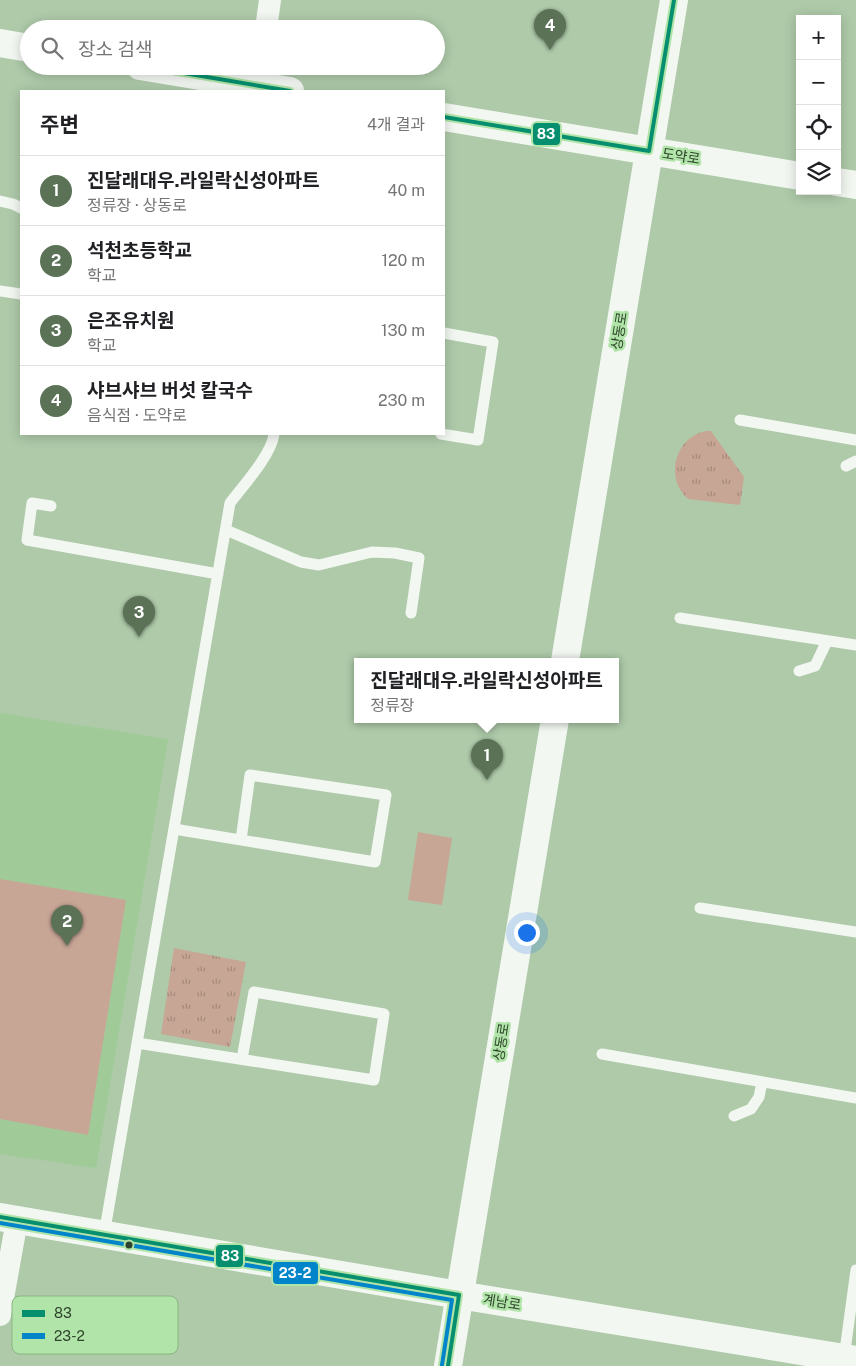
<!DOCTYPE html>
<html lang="ko">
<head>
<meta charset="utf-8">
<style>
	:root { --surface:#fff; --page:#f6f6f6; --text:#202124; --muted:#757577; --line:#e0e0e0; --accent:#5b7257 }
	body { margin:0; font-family:"Public Sans","Noto Sans KR",sans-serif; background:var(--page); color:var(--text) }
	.controls { position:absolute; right:15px; top:15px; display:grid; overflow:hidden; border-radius:0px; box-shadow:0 2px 12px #0003 }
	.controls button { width:45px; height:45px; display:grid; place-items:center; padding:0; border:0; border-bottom:1px solid var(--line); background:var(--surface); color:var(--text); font:25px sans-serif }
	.you { position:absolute; left:526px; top:932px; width:18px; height:18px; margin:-12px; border:4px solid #fff; border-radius:50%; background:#1a73e8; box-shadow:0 0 0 8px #1a73e833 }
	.badge { display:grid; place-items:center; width:32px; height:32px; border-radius:50%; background:var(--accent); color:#fff; font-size:16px; font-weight:700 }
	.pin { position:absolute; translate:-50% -41px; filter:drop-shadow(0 1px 2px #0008) }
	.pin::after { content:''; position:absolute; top:26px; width:18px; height:15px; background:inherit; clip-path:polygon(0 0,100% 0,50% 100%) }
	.popup { position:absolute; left:354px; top:658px; width:265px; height:65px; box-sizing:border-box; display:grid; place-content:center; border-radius:0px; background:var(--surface); filter:drop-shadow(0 1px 4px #0005); font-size:16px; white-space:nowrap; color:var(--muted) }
	.popup b { font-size:19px; color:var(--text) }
	.popup::after { content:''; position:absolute; left:50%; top:100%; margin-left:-10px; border:10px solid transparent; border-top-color:var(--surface) }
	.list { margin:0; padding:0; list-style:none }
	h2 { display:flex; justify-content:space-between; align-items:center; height:65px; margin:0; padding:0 20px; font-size:21px }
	h2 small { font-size:16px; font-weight:400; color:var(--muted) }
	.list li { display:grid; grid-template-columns:32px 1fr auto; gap:15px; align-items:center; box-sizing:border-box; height:70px; padding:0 20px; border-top:1px solid var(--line) }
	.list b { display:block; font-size:19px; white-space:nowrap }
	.list p { margin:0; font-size:16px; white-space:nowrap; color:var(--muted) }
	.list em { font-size:16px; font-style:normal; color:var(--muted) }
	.icon { flex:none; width:28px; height:28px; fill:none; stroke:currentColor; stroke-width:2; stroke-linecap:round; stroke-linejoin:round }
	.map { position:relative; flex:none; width:856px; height:1366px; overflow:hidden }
	.search { position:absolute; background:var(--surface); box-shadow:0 2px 12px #0003; left:20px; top:20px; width:425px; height:55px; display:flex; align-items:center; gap:12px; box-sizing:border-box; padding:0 18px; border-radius:28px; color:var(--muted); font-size:19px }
	.panel { position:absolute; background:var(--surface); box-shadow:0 2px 12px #0003; left:20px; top:90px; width:425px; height:345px; border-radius:0px }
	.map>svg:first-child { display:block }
	.built { fill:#a0cb99 }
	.park { fill:url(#park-tufts) }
	.garden { fill:#c8a696 }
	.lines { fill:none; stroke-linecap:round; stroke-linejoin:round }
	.service { stroke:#f3f7f2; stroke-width:11 }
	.minor { stroke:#f3f7f2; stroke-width:22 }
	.tertiary { stroke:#f3f7f2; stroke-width:28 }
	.bus-1-casing { stroke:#b1e4a8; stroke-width:8 }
	.bus-2-casing { stroke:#b1e4a8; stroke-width:8 }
	.bus-1 { stroke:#058f6e; stroke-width:4 }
	.bus-2 { stroke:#0085ca; stroke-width:4 }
	.bus-dot { fill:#2e432b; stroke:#b1e4a8; stroke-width:2 }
	.labels { text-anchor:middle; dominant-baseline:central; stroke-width:5; stroke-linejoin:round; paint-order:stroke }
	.street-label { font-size:14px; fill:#2e432b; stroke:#b1e4a8 }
	.key { fill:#b1e4a8; stroke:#8ab482; stroke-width:1 }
	.key-label { font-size:14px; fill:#2e432b }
	.line-badge { stroke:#b1e4a8; stroke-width:2 }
	.badge-label { font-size:14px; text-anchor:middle; font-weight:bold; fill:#fff }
</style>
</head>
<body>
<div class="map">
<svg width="856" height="1366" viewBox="0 0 856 1366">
	<defs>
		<pattern id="park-tufts" width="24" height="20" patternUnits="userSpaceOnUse" patternTransform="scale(1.25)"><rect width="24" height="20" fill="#c8a696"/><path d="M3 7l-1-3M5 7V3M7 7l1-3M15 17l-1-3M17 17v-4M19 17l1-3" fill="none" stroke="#a3897b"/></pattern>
	</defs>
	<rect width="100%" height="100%" fill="#aecaa9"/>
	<!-- built -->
	<path class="built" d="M 0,713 L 168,739 L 96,1168 L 0,1154 Z"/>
	<!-- park -->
	<path class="park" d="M 706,431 L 711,431 L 744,477 L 740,505 L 688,499 C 664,478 675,437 706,431 Z
		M 174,948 L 246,962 L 230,1047 L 161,1034 Z"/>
	<!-- garden -->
	<path class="garden" d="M 418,832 L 452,838 L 442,905 L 408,900 Z
		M 0,879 L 126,900 L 88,1135 L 0,1119 Z"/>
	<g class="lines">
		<!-- service -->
		<path class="service" d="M 0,201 L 13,204 L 21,208
			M 0,291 L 21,294
			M 740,420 L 856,440
			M 441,434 L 478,440 L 493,342 L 444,333
			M 846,466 L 856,461
			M 51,506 L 32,503 L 27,540 L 218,574
			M 226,530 L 301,562 L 319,565 L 372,552 L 395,553 L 419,558 L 411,613
			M 680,618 L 856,645
			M 799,671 L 815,666 L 827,641
			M 174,829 L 375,862 L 386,795 L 250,775 L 241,840
			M 700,908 L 856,932
			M 137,1043 L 374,1080 L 384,1014 L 254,992 L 242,1059
			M 602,1054 L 856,1098
			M 734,1116 L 751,1109 L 759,1097 L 762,1082
			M 104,1235 L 230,503 C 243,486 272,454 274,434
			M 844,1358 L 856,1270"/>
		<!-- minor -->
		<path class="minor" d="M 266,29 L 270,0
			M 257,86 L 260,66
			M 0,1315 L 17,1220"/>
		<!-- tertiary -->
		<path class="tertiary" d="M 0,43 L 29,48
			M 140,66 L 290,91
			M 444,117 L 800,176
			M 837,182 L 856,185
			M 565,661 L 674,0
			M 0,1217 L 459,1295 L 856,1360
			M 448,1366 L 555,719"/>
		<!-- bus-1 casing -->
		<g class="bus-1-casing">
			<path id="bus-1" d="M 142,66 L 290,91
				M 444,117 L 649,151
				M 649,151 L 674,0
				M 0,1217 L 459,1295
				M 448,1366 L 459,1295"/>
		</g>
		<!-- bus-2 casing -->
		<g class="bus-2-casing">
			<path id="bus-2" d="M 0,1223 L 452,1300 L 442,1365"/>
		</g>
		<!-- bus-1 -->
		<use href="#bus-1" class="bus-1"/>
		<!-- bus-2 -->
		<use href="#bus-2" class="bus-2"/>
	</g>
	<!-- markers -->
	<circle class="bus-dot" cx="129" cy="1245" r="4.5"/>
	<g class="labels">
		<!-- street labels -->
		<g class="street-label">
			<text transform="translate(681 156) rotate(9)">도약로</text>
			<text transform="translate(619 331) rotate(-81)">상동로</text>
			<text transform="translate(501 1042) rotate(-81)">상동로</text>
			<text transform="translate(502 1302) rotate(9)">계남로</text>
		</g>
	</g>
	<!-- legend -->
	<rect x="12" y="1296" width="166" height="58" rx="8" class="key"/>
	<rect x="22" y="1310" width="23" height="7" fill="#058f6e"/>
	<rect x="22" y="1333" width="23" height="6" fill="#0085ca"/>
	<g class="key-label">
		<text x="54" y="1318">83</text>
		<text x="54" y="1341">23-2</text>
	</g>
	<g class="line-badge">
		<rect x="532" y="122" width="29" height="24" rx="5" fill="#058f6e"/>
		<rect x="215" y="1244" width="29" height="24" rx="5" fill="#058f6e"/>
		<rect x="272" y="1261" width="47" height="24" rx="5" fill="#0085ca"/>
	</g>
	<g class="badge-label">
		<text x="546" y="139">83</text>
		<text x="230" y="1261">83</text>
		<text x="295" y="1278">23-2</text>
	</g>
</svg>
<div class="controls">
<button>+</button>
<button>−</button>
<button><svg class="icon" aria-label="locate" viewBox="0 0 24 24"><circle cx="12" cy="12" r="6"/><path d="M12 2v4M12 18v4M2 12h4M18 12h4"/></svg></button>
<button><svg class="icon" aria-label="layers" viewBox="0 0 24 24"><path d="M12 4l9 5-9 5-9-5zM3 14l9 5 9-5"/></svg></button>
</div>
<div class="you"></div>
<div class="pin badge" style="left:487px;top:780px">1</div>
<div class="popup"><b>진달래대우.라일락신성아파트</b>정류장</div>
<div class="pin badge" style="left:67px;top:946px">2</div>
<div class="pin badge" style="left:139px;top:637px">3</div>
<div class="pin badge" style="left:550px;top:50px">4</div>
<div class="search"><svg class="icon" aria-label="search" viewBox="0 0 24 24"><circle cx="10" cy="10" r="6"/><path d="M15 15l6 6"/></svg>장소 검색</div>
<section class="panel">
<h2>주변<small>4개 결과</small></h2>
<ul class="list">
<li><span class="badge">1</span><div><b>진달래대우.라일락신성아파트</b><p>정류장 · 상동로</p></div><em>40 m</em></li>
<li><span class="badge">2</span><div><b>석천초등학교</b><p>학교</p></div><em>120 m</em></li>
<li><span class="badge">3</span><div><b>은조유치원</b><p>학교</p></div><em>130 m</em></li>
<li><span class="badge">4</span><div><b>샤브샤브 버섯 칼국수</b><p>음식점 · 도약로</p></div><em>230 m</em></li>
</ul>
</section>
</div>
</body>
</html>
